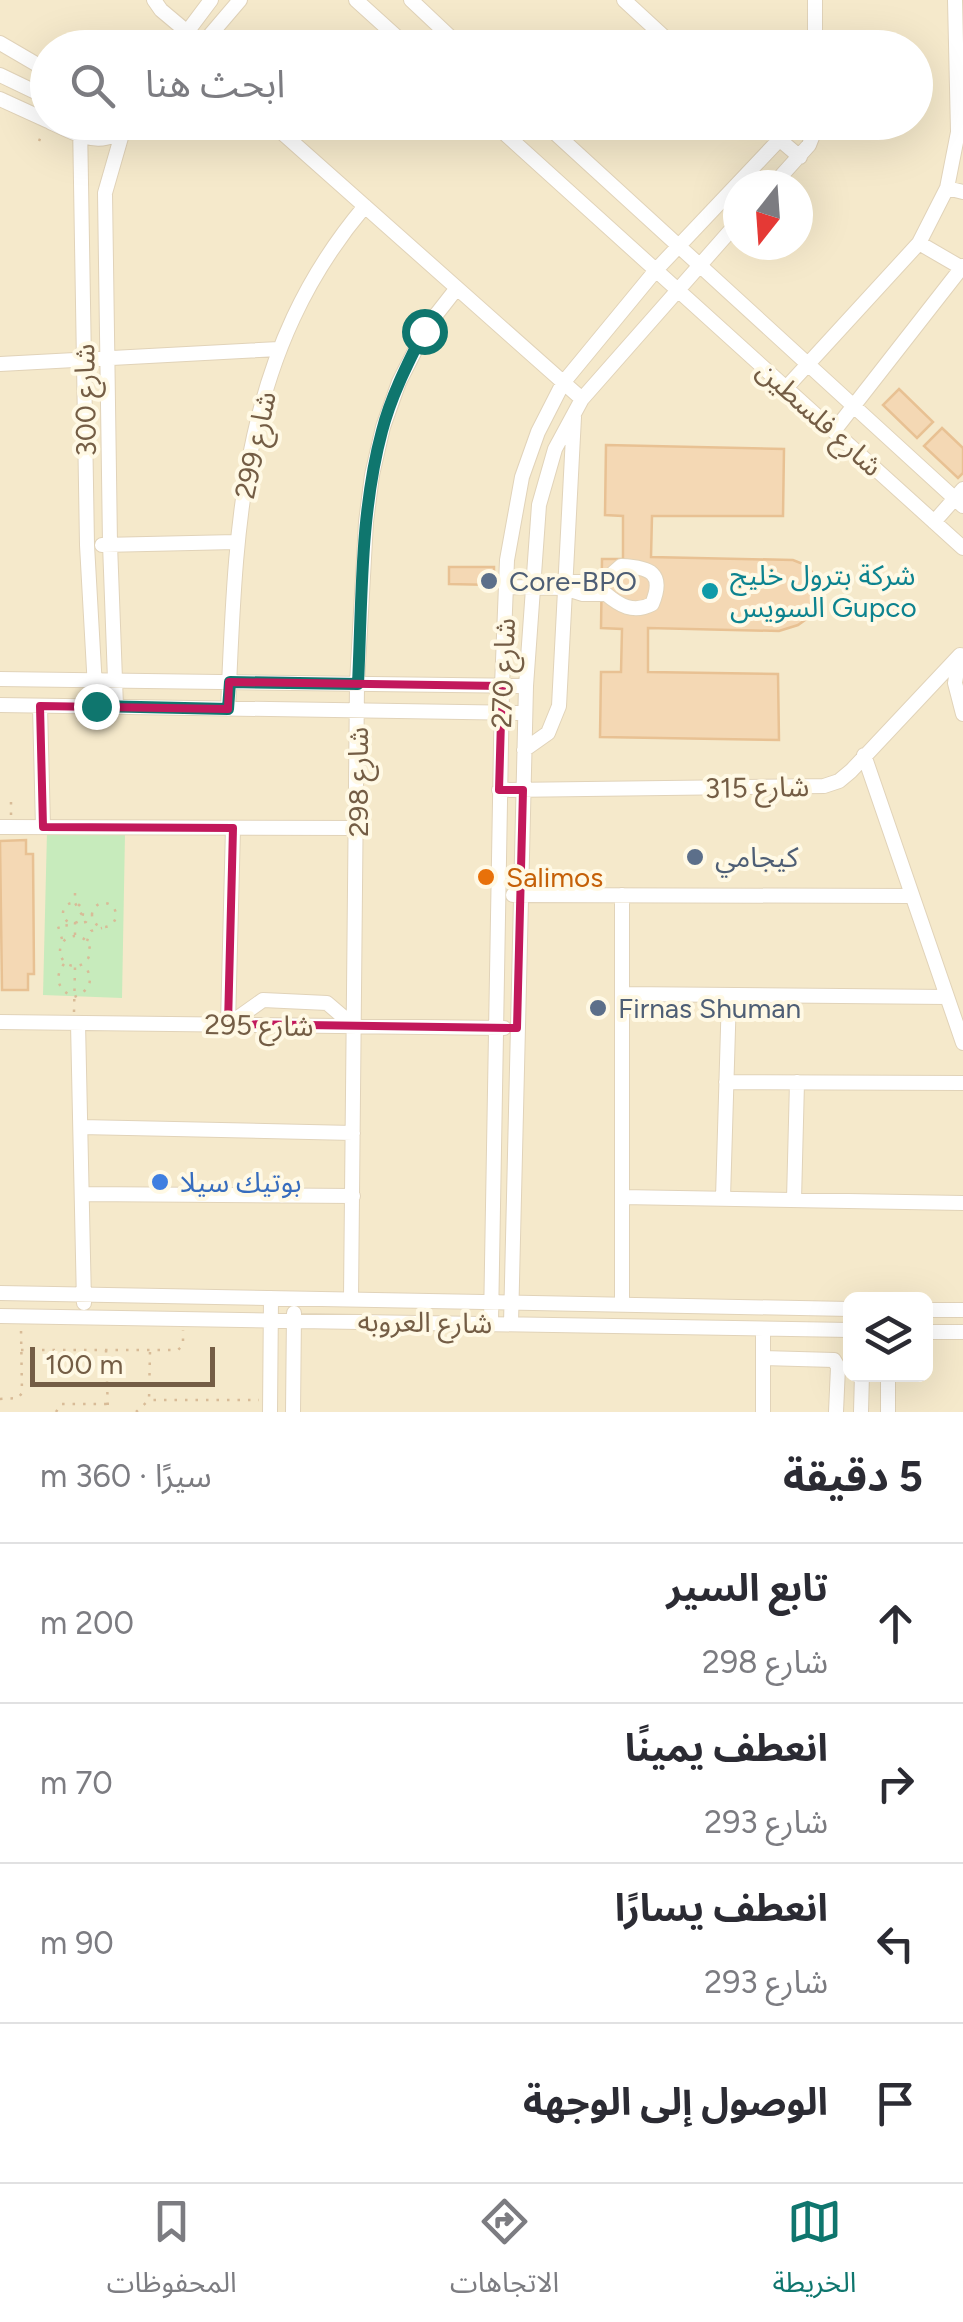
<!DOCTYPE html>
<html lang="ar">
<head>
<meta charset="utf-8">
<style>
	:root { --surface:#fff; --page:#f2f2f3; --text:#2b2b33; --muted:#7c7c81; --line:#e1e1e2; --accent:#0f766e }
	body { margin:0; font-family:Figtree,"Noto Sans Arabic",sans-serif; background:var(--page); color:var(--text); direction:rtl }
	.controls { position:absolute; right:30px; bottom:30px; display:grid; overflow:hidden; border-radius:15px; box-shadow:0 10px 40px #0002 }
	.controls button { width:90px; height:90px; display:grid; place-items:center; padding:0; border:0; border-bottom:2px solid var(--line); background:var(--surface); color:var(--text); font:50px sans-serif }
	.compass { position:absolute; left:723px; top:170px; width:90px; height:90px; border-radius:50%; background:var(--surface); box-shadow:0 10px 40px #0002; rotate:197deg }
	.scale { position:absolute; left:30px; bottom:25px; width:185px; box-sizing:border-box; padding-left:10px; border:5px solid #745d45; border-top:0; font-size:28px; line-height:35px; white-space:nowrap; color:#745d45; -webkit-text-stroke:8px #fff9e5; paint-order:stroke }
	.stop { position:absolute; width:30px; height:30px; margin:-22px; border:8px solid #0f766e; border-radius:50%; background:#fff }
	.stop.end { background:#0f766e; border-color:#fff; box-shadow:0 2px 10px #0008 }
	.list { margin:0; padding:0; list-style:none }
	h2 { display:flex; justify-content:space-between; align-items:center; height:130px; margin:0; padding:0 40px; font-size:42px }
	h2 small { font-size:32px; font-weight:400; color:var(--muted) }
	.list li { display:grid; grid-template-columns:65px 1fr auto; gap:30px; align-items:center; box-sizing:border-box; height:160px; padding:0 40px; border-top:2px solid var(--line) }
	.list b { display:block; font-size:38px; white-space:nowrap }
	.list p { margin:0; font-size:32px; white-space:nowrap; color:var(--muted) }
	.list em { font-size:32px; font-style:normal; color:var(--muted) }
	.icon { flex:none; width:55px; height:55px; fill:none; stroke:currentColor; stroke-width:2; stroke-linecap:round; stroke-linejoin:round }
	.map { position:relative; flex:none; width:963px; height:1412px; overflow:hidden; direction:ltr }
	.search { position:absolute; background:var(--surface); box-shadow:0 10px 40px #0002; left:30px; right:30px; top:30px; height:110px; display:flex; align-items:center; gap:25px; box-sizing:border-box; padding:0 35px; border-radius:55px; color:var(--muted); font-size:38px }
	.sheet { height:770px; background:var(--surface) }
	nav { display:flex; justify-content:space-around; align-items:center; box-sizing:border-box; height:140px; border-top:2px solid var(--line); background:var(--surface); font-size:28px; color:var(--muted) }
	nav a { display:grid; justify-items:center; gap:5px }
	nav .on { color:var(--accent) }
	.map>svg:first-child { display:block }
	.residential { fill:#f5e9cb; fill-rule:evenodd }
	.green { fill:#c7ebbc }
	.building { fill:#f4d8b4; stroke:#e8c193; stroke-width:2.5 }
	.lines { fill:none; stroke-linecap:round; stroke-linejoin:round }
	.minor-casing { stroke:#e1d3b9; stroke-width:16 }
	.path { stroke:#d8bb97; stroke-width:2.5; stroke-dasharray:2.5 8; stroke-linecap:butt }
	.minor { stroke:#fff; stroke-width:14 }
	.route { stroke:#0f766e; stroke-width:12 }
	.marked { fill:none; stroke:#c2185b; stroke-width:8; stroke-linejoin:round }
	.service-dot { fill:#5c6f8a; stroke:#fff9e5; stroke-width:4 }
	.culture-dot { fill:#0f9aa8; stroke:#fff9e5; stroke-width:4 }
	.food-dot { fill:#e8710a; stroke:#fff9e5; stroke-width:4 }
	.shop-dot { fill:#3f7fe0; stroke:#fff9e5; stroke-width:4 }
	.labels { text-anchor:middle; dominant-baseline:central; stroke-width:8; stroke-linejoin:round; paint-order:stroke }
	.street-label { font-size:28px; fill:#745d45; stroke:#fff9e5 }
	.culture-label { font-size:28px; fill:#0d838f; stroke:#fff9e5; text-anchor:start }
	.service-label { font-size:28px; fill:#4e5e75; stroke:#fff9e5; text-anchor:start }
	.food-label { font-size:28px; fill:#c56008; stroke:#fff9e5; text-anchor:start }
	.shop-label { font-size:28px; fill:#366cbe; stroke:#fff9e5; text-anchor:start }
</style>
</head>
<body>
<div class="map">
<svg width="963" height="1412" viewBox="0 0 963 1412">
	<rect width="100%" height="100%" fill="#fdf6dd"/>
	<!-- residential -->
	<path class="residential" d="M 0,0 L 963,0 L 963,1412 L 0,1412 ZM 48,48 L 916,48 L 916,122 L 48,122 ZM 738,185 L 798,185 L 798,245 L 738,245 ZM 850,1300 L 926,1300 L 926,1374 L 850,1374 Z"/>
	<!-- green -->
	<path class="green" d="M 47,832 L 125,834 L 122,998 L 43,995 Z"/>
	<!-- building -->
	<path class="building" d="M 899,389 L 933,422 L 917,438 L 883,405 Z
		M 942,428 L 963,448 L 963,473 L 958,478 L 924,446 Z
		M 606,445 L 784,449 L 783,516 L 652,516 L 651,557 L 793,560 L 808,566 L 818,581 L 812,615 L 798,625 L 779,631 L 648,628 L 648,672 L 778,674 L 779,740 L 600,737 L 601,672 L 621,672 L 622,629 L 601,628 L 602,559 L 623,559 L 623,516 L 605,515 Z
		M 449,567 L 494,567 L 494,585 L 449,584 Z
		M 26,840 L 26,854 L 33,854 L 34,974 L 28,974 L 28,990 L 2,990 L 0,841 Z"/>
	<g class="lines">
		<!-- minor casing -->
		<g class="minor-casing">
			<path id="minor" d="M 154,0 L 161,10 L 186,31
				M 356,0 L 409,48
				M 411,0 L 462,48
				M 624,0 L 676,48
				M 815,0 L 815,48
				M 0,43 L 48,71
				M 175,48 L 211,0
				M 199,48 L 240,0
				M 0,75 L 48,98
				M 0,99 L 48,121
				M 50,122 C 86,139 103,149 137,122
				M 80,122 L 87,545 L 96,706
				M 270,122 L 582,399
				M 492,122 L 963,548
				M 543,122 L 963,506
				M 759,122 L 800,157
				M 773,185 L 809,145 L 818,122
				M 947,188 L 963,192
				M 919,243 L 962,268
				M 0,364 L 279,349
				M 786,388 L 919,243 L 947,188 L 958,132 L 955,0
				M 834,431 L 963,266
				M 934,522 L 963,489
				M 102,545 L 236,542
				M 621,566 C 650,567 665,573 652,604 C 633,614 619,605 606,594 L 583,594 L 564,588 L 572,582 L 603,582 Z
				M 506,587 L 564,588
				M 959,658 L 955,683 L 963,714
				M 0,679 L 526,686
				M 0,705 L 525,713
				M 40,706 L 43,827
				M 116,707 L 110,544 L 105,193 L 122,134
				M 228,709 C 236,525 239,355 365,206
				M 524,750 L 548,733 L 559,706 L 574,417
				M 864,755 L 963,1043
				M 499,790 L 824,786 L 839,781 L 851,771 L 960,655 L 963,656
				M 0,827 L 358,828
				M 513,895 L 912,896
				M 622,994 L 947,997
				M 0,1022 L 504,1028
				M 78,1023 L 84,1303
				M 228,1024 L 233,828
				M 229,1024 L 263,1000 L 327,1003 L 355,1027
				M 726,1082 L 963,1083
				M 81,1127 L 353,1133
				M 82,1194 L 353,1196
				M 622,1197 L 963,1203
				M 723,1198 L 729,995
				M 794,1200 L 797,1082
				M 0,1293 L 850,1309
				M 351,1298 L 357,684 L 366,522 L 372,475 L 383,427 L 399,382 L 428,325 L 457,288
				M 622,1304 L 622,895
				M 926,1310 L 963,1310
				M 0,1316 L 850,1330
				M 491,1322 L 502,686 L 507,560 L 522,477 L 538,432 L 563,383 L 656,270 L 796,122
				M 511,1324 L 526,686 L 539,505 L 555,449 L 582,399 L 738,222
				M 926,1332 L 963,1332
				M 763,1358 L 834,1360 L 838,1367 L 836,1412
				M 270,1412 L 271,1298
				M 293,1412 L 294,1313
				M 763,1412 L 763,1329
				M 861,1412 L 862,1374
				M 888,1412 L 888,1374"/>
		</g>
		<!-- path -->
		<path class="path" d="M 39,141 L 43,132
			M 11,802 L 11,816
			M63 913a10 10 0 1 1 20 0a10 10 0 1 1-20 0Z
			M92 915a12 12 0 1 1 24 0a12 12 0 1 1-24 0Z
			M 75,935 L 75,923 L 86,922 L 75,903 L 75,886
			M60 951a15 15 0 1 1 30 0a15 15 0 1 1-30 0Z
			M 62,939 L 58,926 L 71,925
			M 87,941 L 91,931 L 102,928
			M 64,964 C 53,978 59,991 74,997 C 90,991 95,979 84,965
			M 74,1012 L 75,967
			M 21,1350 L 178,1350 L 183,1345 L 183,1330
			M 106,1350 L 108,1412
			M 150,1352 L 149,1400 L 259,1400
			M 0,1399 L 18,1398 L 22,1393 L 21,1329
			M 56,1412 L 61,1404 L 107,1404
			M 136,1412 L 149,1400"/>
		<!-- minor -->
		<use href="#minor" class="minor"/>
	</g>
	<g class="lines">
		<!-- route -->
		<path class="route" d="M 96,706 L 228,709 L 230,682 L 358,684 C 362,600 360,513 382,431 C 391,396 408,363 424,331"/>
	</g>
	<!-- marked area -->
	<path class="marked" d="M 229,682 L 502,686 L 499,790 L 523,790 L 517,1028 L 228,1024 L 233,828 L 43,827 L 40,706 L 228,709 Z"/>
	<!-- markers -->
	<g class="service-dot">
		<circle cx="489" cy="581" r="10"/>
		<circle cx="695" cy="857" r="10"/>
		<circle cx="598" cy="1008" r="10"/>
	</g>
	<circle class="culture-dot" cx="710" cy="591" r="10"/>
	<circle class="food-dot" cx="486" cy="877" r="10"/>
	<circle class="shop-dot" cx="160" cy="1182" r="10"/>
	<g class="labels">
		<!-- street labels -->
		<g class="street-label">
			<text transform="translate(85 400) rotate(-91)">شارع 300</text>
			<text transform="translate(820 418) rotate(42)">شارع فلسطين</text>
			<text transform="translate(255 445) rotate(-78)">شارع 299</text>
			<text transform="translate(503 673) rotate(-88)">شارع 270</text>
			<text transform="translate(358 782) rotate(-90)">شارع 298</text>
			<text transform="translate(757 787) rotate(-1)">شارع 315</text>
			<text transform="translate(259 1025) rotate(1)">شارع 295</text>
			<text transform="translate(425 1322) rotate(1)">شارع العروبه</text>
		</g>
		<!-- culture labels -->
		<g class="culture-label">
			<text x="730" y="575">شركة بترول خليج<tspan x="730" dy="32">السويس Gupco</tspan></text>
		</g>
		<!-- service labels -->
		<g class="service-label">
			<text x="509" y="581">Core-BPO</text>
			<text x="715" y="857">كيجامي</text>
			<text x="618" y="1008">Firnas Shuman</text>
		</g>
		<!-- food labels -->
		<g class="food-label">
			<text x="506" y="877">Salimos</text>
		</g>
		<!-- shop labels -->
		<g class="shop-label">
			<text x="180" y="1182">بوتيك سيلا</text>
		</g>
	</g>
</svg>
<div class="controls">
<button><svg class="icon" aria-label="layers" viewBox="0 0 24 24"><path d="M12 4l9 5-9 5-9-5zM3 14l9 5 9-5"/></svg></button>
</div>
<svg class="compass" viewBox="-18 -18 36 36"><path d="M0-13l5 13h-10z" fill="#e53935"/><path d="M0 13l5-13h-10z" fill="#7c7c81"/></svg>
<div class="scale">100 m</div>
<div class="stop" style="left:424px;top:331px"></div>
<div class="stop end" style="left:96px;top:706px"></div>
<div class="search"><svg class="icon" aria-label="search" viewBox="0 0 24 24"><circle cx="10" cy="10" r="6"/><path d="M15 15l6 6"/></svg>ابحث هنا</div>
</div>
<section class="sheet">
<h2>5 دقيقة<small>سيرًا · 360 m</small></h2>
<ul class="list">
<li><svg class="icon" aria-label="ahead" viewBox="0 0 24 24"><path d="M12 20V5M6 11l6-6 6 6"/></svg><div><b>تابع السير</b><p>شارع 298</p></div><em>200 m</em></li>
<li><svg class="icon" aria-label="right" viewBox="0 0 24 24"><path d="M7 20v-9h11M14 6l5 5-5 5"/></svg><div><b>انعطف يمينًا</b><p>شارع 293</p></div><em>70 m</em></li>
<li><svg class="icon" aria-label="left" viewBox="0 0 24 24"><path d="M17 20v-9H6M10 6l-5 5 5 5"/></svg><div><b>انعطف يسارًا</b><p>شارع 293</p></div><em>90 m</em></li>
<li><svg class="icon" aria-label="arrive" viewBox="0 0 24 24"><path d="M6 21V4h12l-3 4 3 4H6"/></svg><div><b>الوصول إلى الوجهة</b></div></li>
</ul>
</section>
<nav>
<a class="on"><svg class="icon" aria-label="map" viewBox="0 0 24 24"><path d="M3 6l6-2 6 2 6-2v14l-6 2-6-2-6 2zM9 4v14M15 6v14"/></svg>الخريطة</a>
<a><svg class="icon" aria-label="directions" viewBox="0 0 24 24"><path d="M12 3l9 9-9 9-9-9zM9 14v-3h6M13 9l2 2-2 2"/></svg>الاتجاهات</a>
<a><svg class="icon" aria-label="saved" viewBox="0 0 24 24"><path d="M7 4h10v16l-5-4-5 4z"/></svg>المحفوظات</a>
</nav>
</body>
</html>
